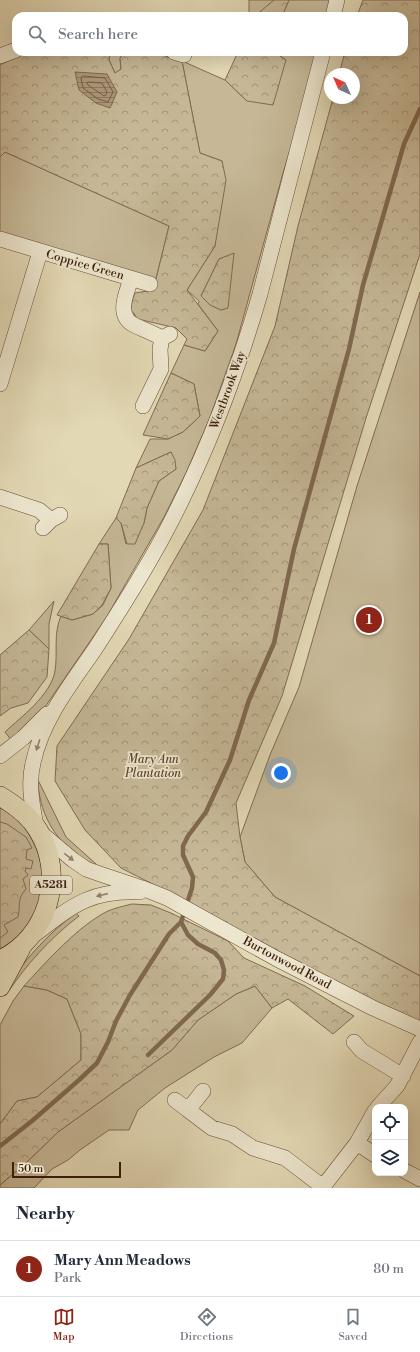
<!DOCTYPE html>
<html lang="en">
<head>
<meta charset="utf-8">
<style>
	:root { --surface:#fff; --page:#f2f2f3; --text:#1f2937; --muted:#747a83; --line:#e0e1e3; --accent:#8f2418 }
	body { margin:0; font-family:"Libre Bodoni",serif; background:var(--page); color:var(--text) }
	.controls { position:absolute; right:12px; bottom:12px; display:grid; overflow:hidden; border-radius:8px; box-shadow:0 4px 16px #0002 }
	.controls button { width:36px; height:36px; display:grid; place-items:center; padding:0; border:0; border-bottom:1px solid var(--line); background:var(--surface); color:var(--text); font:20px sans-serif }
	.compass { position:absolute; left:324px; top:68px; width:36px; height:36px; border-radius:50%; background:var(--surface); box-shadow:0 4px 16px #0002; rotate:315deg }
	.scale { position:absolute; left:12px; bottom:10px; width:109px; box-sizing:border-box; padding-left:4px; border:2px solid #3f1e0c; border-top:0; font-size:11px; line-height:14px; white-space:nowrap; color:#3f1e0c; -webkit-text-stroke:3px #ece6ce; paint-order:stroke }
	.you { position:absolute; left:281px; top:773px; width:14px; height:14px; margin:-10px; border:3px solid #fff; border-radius:50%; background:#1a73e8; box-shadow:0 0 0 6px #1a73e833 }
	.badge { display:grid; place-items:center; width:26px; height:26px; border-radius:50%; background:var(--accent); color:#fff; font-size:13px; font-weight:700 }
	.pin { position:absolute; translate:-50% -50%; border:2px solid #fff; box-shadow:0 1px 4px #0006 }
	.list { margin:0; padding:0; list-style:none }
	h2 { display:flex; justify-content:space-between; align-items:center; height:52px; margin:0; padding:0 16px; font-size:17px }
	h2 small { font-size:13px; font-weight:400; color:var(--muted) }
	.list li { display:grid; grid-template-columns:26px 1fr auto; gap:12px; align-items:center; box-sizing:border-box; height:56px; padding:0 16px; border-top:1px solid var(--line) }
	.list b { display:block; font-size:15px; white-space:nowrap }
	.list p { margin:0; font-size:13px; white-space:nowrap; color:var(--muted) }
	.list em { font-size:13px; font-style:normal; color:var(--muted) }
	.icon { flex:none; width:22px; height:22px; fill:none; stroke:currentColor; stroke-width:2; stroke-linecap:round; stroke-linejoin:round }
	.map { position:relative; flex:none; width:420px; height:1188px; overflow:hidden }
	.search { position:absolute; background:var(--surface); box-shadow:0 4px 16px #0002; left:12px; right:12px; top:12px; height:44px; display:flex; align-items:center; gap:10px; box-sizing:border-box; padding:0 14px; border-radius:12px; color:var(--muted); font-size:15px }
	.sheet { height:108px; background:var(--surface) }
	nav { display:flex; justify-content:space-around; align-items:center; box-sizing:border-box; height:56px; border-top:1px solid var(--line); background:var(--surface); font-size:11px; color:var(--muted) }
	nav a { display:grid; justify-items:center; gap:2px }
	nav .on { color:var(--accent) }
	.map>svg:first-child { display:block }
	.green { fill:#c6b897; stroke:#826b52; fill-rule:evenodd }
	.forest { fill:url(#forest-crowns); stroke:#826b52 }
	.water { fill:url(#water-rules); stroke:#80684f }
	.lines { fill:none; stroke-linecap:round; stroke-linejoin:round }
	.shore { stroke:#755c44; stroke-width:1 }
	.stream { stroke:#80684f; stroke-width:4.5 }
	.minor-casing { stroke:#684c36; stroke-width:16 }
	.major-casing { stroke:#3f1e0c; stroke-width:20 }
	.minor { stroke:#ece6ce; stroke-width:15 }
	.major { stroke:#e2d8b4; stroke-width:19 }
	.oneway { fill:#96826d }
	.labels { text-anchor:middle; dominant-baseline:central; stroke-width:3.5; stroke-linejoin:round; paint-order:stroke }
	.shield { fill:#ece6ce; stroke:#735a46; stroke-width:1 }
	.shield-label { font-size:11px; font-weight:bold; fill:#3f1e0c }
	.street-label { font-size:12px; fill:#3f1e0c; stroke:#ece6ce }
	.park-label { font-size:12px; font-style:italic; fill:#61442f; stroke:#ece6ce }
</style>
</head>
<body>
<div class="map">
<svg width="420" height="1188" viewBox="0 0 420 1188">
	<defs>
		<pattern id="forest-crowns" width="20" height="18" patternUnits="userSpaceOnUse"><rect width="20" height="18" fill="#c6b897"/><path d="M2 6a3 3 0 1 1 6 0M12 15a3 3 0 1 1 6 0" fill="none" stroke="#a2957a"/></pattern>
		<pattern id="water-rules" width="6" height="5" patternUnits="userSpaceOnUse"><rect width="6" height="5" fill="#ab997b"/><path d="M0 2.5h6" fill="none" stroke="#8d7c63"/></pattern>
	</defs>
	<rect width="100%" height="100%" fill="#e2d8b4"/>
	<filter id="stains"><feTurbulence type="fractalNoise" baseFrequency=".005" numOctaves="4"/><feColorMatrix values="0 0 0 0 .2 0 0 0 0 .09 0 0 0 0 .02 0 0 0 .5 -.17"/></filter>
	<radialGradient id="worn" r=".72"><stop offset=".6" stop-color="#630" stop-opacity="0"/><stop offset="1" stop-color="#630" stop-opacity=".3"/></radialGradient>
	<!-- green -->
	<path class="green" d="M 249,0 L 285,0 L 257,16 L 249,15 Z
		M 289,0 L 336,0 L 331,16 L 282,16 Z
		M 110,52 L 125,52 L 120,58 L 121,70 L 115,73 L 109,60 Z
		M 274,52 L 320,52 L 283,173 L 236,344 L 209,420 L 186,473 L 164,517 L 106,618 L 45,707 L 12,741 L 5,732 C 21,717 51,695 55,671 C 58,653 53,634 61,616 L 72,620 L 93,614 L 103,605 L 111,588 L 108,544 L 99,544 L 116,518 L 121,523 L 126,544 L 144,523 L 147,508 L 159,481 L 176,469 L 171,452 L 136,468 L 150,439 L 168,439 L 183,432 L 200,416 L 194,384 L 171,373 L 184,345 L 205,351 L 218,331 L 198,304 L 199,301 L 187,290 L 215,246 L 222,161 L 200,153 L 182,61 L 225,80 L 247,101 L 286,60 ZM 234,254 L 210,305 L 201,296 L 219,259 Z
		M 5,152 L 169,226 L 156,279 L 0,233 L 0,157 Z
		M 420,292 L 420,976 L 275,897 L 245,862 L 240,837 L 270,755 L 299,687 L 357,486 Z
		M 54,601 L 49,624 L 49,649 L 29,630 Z
		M 38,780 L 66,837 L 96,864 L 95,867 C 61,849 39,819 38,780 Z
		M 0,808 C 14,814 25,826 32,840 C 54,880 40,927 0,949 Z
		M 76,913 L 79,916 C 50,938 26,965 6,995 L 2,993 C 23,962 46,935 76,913 Z
		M 24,986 L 47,990 L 67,999 L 81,1034 L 81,1060 L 37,1097 L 17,1101 L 0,1124 L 0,1025 L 13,1001 Z
		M 255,986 L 272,1008 L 242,1043 L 214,1057 L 165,1088 L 138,1110 L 129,1130 L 109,1130 L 80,1150 L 68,1160 L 52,1169 L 34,1188 L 0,1188 L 0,1185 L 28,1161 L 58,1132 L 172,1050 L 198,1020 L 236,994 Z"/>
	<!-- forest -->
	<path class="forest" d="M 274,0 L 289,0 L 282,16 L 255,16 Z
		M 363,0 L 420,0 L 420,254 L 366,418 L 282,696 L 236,803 L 240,837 L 245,862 L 275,897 L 420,976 L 420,1024 L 400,1015 L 236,929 L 194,905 L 121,868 L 85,830 L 55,781 L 57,746 L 129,639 L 203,510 L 275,326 L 298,226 L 333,98 L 354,98 L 354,74 L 339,74 L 345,52 L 404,52 L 404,16 L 357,16 Z
		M 27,52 L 110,52 L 109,60 L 115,73 L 121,69 L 120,58 L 125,52 L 152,52 L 182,61 L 200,153 L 222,161 L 226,180 L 215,246 L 187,290 L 218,331 L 205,351 L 184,345 L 187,339 L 176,328 L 138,319 L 131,310 L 132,301 L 135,293 L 147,291 L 156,279 L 169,226 L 5,152 L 0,157 L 0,65 Z
		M 238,52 L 274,52 L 286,60 L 273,105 L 247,101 L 225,80 Z
		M 234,253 L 228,308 L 221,310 L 210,305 L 201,296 L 219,259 Z
		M 171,373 L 194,384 L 200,416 L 183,432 L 168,439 L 143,435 Z
		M 171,452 L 175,460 L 176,469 L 159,481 L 147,508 L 144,523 L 135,544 L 127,544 L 121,523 L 116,518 L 136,468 Z
		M 99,544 L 108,544 L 111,588 L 102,605 L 93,614 L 72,620 L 57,615 Z
		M 29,630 L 49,649 L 47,677 L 28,703 L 11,708 L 0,716 L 0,655 Z
		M 0,822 L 7,824 L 26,837 L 32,848 L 27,850 L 26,859 L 33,861 L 31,869 L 26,868 L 25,871 L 28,875 L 23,879 L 26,889 C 16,900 21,905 18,917 L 4,925 L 8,932 L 0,938 Z
		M 132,904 L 151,905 L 171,913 L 228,941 L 244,958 L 305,986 L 354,1016 L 333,1034 L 288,999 L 272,1008 L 255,986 L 236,994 L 198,1020 L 172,1050 L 58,1132 L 28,1161 L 0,1185 L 0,1124 L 17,1101 L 37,1097 L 81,1060 L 81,1034 L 67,999 L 47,990 L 24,986 C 46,962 79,925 108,911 C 115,908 124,906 132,904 Z"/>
	<!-- water -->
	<path class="water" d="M 75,72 L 107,74 L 117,92 L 110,108 L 96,103 L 79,90 Z"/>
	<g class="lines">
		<!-- shore -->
		<path class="shore" d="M 83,76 L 105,78 L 113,92 L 108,102 L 98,99 L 83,88 L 81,78 Z
			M 89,82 L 102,83 L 107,92 L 106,95 L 104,96 L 88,85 L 87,83 Z"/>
		<!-- stream -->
		<path class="stream" d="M 148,1055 L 210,995 L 223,979 L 224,970 L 221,960 L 215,953 L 198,944 L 188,935 L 181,922
			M 0,1146 L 32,1121 L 79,1080 L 97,1063 L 108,1042 L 116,1021 L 130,995 L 169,934 L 181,922 L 192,888 L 193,877 L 183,855 L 183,846 L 188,836 L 206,812 L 230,760 L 249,700 L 274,643 L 294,549 L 349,349 L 363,285 L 404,144 L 420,109"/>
		<!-- minor casing -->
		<g class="minor-casing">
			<path id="minor" d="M 333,16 L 337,0
				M 174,52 L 184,55
				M 0,56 L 16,50
				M 0,239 L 150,284
				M 131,279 C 126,294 115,317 136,326 C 145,330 153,333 162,338
				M 0,384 L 40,252
				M 143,406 L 161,369 L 160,349 L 162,338 L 170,334
				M 0,497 L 39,510 L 51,520
				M 43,528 L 51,520 L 60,515
				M 0,756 L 23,738 L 47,714
				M 36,826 C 32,804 28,784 33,763 C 42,720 71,684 95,649 C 119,612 143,574 164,535 C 205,458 236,377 260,294 L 323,52
				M 42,834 L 73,860 L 86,869 L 100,874 L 142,888 L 167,898 L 277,959 L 373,1008 L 420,1029
				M 34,935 C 72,906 89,890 140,892
				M 354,1042 L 362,1051 L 403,1076
				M 175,1100 L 188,1110 L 203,1091
				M 378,1107 L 397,1086 L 420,1042
				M 188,1110 L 212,1128 L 232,1134 L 253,1148 L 285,1158 L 323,1187
				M 357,1143 L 375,1155
				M 405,1171 L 420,1179
				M 322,1188 L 357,1143 L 375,1111"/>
		</g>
		<!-- major casing -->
		<g class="major-casing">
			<path id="major" d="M 0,796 C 15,805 29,815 38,830 C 66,875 48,938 0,960
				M 0,987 L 21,948"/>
		</g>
		<!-- minor -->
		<use href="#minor" class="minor"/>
		<!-- major -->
		<use href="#major" class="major"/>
	</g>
	<!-- one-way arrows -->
	<defs><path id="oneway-solid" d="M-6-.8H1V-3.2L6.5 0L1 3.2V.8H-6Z"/></defs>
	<g class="oneway">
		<use href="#oneway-solid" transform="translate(38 745) rotate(108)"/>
		<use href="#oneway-solid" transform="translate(69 857) rotate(38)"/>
		<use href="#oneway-solid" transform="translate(102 895) rotate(167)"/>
	</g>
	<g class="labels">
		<!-- shield labels -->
		<rect class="shield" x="30" y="876" width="42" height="18" rx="3"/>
		<g class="shield-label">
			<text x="51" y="885">A5281</text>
		</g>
		<!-- street labels -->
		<g class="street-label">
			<text transform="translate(85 265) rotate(16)">Coppice Green</text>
			<text transform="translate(228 390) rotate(-70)">Westbrook Way</text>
			<text transform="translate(287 963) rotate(28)">Burtonwood Road</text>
		</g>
		<!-- park labels -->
		<g class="park-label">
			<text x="153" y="759">Mary Ann<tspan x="153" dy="14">Plantation</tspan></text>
		</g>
	</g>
	<rect width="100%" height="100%" filter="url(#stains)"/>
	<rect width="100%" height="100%" fill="url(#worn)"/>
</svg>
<div class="controls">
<button><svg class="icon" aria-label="locate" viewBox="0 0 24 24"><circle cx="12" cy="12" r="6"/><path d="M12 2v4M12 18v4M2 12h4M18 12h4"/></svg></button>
<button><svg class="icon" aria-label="layers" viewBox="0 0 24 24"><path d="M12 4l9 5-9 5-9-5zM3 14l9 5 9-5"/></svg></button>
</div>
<svg class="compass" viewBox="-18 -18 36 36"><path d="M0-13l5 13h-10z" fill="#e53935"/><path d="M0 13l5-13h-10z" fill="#747a83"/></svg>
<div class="scale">50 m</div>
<div class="you"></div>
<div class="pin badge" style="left:369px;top:620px">1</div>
<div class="search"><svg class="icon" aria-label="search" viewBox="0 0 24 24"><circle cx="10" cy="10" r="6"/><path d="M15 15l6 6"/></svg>Search here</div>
</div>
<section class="sheet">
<h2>Nearby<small></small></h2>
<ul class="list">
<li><span class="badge">1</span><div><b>Mary Ann Meadows</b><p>Park</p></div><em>80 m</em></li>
</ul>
</section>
<nav>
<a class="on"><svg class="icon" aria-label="map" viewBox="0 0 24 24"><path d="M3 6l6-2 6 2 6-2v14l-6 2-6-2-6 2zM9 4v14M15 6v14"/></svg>Map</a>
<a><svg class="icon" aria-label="directions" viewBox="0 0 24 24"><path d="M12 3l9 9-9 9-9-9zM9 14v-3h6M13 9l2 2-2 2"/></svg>Directions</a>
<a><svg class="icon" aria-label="saved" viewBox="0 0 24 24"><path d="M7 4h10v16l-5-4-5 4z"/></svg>Saved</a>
</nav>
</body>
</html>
